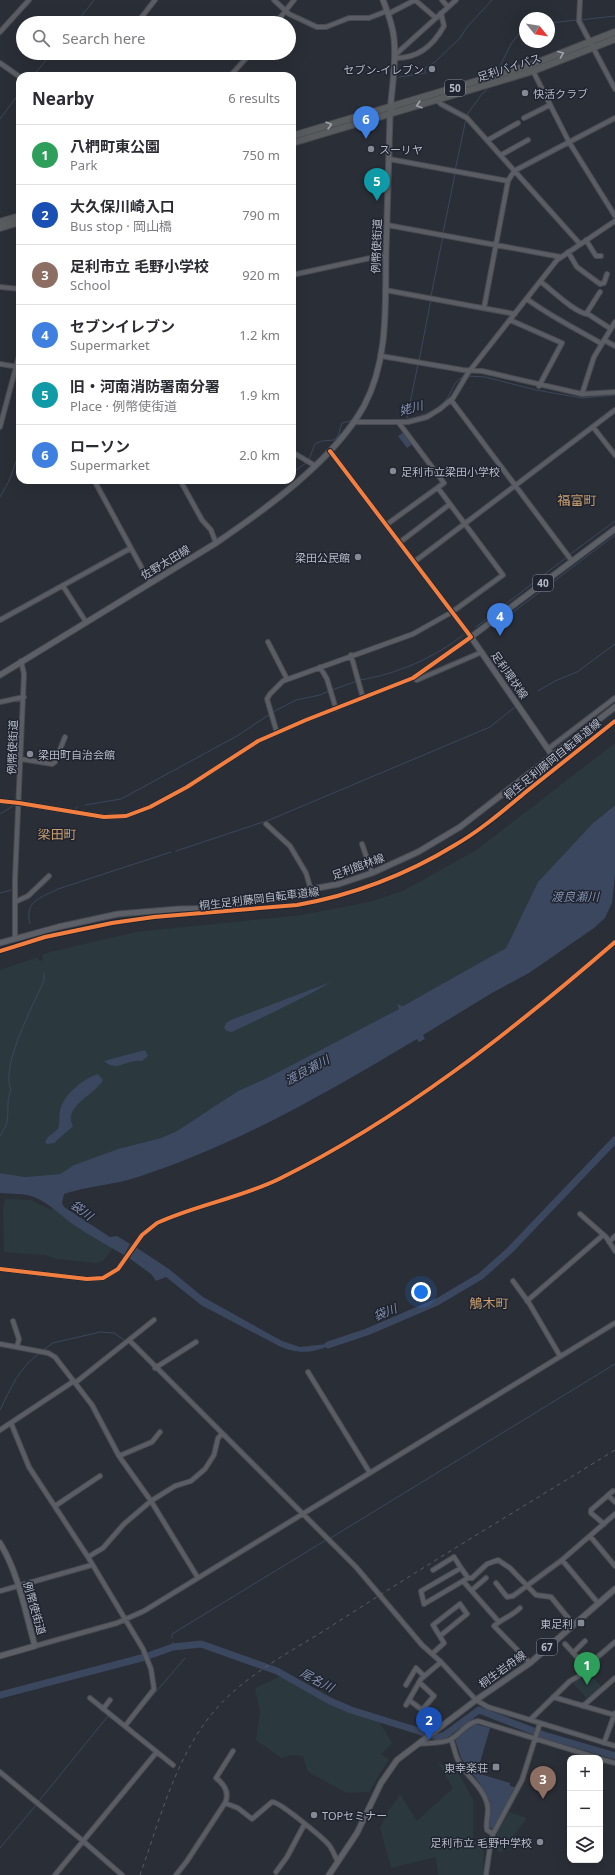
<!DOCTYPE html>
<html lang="en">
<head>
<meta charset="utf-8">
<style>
	:root { --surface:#fff; --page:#f7f7f7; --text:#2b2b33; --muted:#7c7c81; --line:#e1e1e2; --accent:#848994 }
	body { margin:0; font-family:"Noto Sans","Noto Sans JP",sans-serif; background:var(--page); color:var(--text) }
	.controls { position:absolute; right:12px; bottom:12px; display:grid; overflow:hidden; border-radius:8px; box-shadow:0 4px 16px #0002 }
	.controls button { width:36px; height:36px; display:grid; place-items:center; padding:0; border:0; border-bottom:1px solid var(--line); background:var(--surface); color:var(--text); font:20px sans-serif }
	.compass { position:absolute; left:519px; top:12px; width:36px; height:36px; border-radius:50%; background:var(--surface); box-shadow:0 4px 16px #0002; rotate:120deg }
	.you { position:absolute; left:421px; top:1292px; width:14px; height:14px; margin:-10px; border:3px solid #fff; border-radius:50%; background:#1a73e8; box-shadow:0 0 0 6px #1a73e833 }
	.badge { display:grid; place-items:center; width:26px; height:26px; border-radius:50%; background:var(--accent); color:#fff; font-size:13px; font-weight:700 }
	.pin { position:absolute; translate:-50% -33px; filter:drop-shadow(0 1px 2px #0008) }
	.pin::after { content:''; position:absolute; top:21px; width:14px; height:12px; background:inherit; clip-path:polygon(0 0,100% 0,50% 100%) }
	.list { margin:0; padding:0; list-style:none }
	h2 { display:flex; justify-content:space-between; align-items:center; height:52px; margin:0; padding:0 16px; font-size:17px }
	h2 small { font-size:13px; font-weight:400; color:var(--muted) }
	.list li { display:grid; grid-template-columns:26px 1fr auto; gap:12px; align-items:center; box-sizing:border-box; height:60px; padding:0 16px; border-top:1px solid var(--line) }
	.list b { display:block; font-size:15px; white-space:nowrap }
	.list p { margin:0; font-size:13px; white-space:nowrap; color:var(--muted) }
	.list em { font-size:13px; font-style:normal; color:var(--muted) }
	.icon { flex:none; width:22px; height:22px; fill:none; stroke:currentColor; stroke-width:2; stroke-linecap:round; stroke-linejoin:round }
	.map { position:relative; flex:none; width:615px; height:1875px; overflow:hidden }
	.search { position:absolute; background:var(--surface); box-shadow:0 4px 16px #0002; left:16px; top:16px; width:280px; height:44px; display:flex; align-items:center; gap:10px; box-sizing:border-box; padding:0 14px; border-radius:22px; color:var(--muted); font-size:15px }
	.panel { position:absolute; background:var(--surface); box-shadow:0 4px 16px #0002; left:16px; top:72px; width:280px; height:412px; border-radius:12px }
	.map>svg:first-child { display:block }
	.green { fill:#2b393e }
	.water { fill:#3b475e }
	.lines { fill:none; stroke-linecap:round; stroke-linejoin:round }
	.stream { stroke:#3b475e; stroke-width:1 }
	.river { stroke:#3b475e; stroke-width:7 }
	.minor-casing { stroke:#484b50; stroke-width:6 }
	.major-casing { stroke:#484b53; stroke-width:7 }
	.highway-casing { stroke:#474a51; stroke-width:8 }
	.minor { stroke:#5a5d64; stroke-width:4 }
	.major { stroke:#5c5f66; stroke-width:5 }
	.highway { stroke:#595c5e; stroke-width:6 }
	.rail { stroke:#595c62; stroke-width:1; stroke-dasharray:4 4; stroke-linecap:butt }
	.cycleway-casing { stroke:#1f2430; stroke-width:6 }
	.cycleway { stroke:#f27e40; stroke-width:4 }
	.oneway { stroke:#9ea2ac }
	.poi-dot { fill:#848994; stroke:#1f2430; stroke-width:1.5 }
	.labels { text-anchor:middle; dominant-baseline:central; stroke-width:3; stroke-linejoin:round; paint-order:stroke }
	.shield { fill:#1f2430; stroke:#888d99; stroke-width:1 }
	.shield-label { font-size:10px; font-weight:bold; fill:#b5bac6 }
	.street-label { font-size:11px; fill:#b5bac6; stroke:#1f2430 }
	.poi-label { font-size:11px; fill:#b5bac6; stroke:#1f2430; text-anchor:end }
	.water-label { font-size:12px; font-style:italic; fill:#808eab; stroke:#1f2430 }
	.quarter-label { font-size:13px; fill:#c99f6d; stroke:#1f2430 }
</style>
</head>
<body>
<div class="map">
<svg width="615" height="1875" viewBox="0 0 615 1875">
	<rect width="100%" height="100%" fill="#2a2e36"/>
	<!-- green -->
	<path class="green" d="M 615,743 L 615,804 L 593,823 L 538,882 L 506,948 L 403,1006 L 398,1004 L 399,1009 L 267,1078 L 238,1091 L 177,1131 L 161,1138 L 118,1149 L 74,1165 L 60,1174 L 25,1177 L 0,1173 L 0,970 L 38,957 L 39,961 L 43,960 L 42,955 L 50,952 L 136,932 L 302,915 L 369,902 L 403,891 L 478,849 Z
		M 5,1199 L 31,1200 L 51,1210 L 53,1207 C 65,1218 77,1228 91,1236 C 98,1241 106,1244 113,1248 L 103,1261 L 96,1263 L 57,1259 L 44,1255 L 4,1252 L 3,1209 Z
		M 586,1670 L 602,1687 L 588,1700 L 572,1682 Z
		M 281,1676 L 338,1706 L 379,1721 L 392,1743 L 381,1754 L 389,1759 L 369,1792 L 347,1793 L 308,1772 L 303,1756 L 291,1755 L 281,1758 L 256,1740 L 260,1713 L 255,1688 Z
		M 438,1763 L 456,1768 L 473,1800 L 473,1839 L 484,1845 L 483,1875 L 438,1875 L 436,1857 L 391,1868 L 380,1828 L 387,1813 L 400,1794 L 417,1821 L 453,1788 Z
		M 509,1812 L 527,1818 L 501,1853 L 493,1847 L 499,1829 Z"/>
	<!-- water -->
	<path class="water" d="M 404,432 L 412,444 L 407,448 L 398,436 Z
		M 615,805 L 615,874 L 612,903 L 605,918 L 594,928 L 529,973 L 492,993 L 423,1035 L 425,1039 L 419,1042 L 417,1039 C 328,1092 237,1145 138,1177 C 114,1185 88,1186 64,1194 L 62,1203 L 64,1207 L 110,1237 L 117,1236 L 130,1244 L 124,1255 C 107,1245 90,1236 74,1225 C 60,1215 49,1203 34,1197 C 24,1193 10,1194 0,1193 L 0,1173 L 25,1177 L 60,1174 L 74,1165 L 118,1149 L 161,1138 L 177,1131 L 238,1091 L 267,1078 L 399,1009 L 397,1004 L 403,1006 L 506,948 L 538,882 L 593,823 Z
		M 331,982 C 299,1001 265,1016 232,1032 L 227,1031 L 224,1028 L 226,1023 L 231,1020 Z
		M 145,1050 L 148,1056 L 142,1061 C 126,1059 117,1073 104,1061 Z
		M 98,1074 L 103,1080 C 96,1094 62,1107 73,1126 L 54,1143 L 47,1144 L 45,1142 L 48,1137 L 58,1129 C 60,1123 59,1117 60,1110 C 64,1094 83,1079 98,1074 Z
		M 131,1244 L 169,1269 L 203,1297 L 282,1341 L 300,1347 L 336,1343 C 314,1352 303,1356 279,1346 L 201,1305 L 166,1277 L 156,1281 L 151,1274 L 125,1255 Z
		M 475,1724 L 490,1728 L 477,1773 L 510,1783 L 510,1786 L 515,1787 L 493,1829 L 489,1827 L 489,1824 L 490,1802 L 480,1784 L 461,1758 L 455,1739 Z"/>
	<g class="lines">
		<!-- stream -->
		<path class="stream" d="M 580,20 L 615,16
			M 76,23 L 94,0
			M 549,23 L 577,20
			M 0,29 L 3,25
			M 499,68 L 511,44 L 525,26
			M 33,76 L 52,53
			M 399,77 L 426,73 L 424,69 L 435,62 L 460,38 L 467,27 L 492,0
			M 466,116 L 482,94 L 487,90
			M 0,119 L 20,92
			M 455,171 L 466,119
			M 443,233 L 455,174
			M 431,296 L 443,236
			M 419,361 L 431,299
			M 468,376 L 485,377 L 536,390 L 582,398 L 615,395
			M 407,418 L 418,364
			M 400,420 C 418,419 437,412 448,397 C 453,389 454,381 463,377
			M 309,459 L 315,444 L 322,441 L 334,440 L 338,436 L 342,423 L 353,420
			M 292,473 L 306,463
			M 0,497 L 9,481 L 20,451
			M 569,555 L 615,521
			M 500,622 L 615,535
			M 476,627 L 567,557
			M 360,680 C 397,674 434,658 463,635
			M 332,690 L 357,681
			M 538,691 L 555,681 L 577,672 L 615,644
			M 273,712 L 296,700 L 320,695 L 329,691
			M 85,805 L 121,799 L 237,736 L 270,714
			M 75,809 L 77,807
			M 0,814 L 13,806
			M 267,821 L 490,727 L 515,707
			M 176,851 L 263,822
			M 0,893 L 11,890
			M 30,924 C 24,901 40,898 58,889 L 171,852
			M 0,1136 C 2,1131 6,1127 7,1122 C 9,1112 6,1099 11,1090 C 0,1065 34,1005 44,980 L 44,973
			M 42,1351 L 53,1343 L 100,1332 L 114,1333 L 124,1340
			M 0,1410 C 10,1389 20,1366 40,1353
			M 329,1539 L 615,1364
			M 172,1638 L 172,1634 L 326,1540
			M 173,1647 L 173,1642
			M 131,1721 L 185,1658
			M 448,1732 L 451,1736
			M 39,1801 L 108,1716 L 125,1729
			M 0,1848 L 36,1805"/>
		<!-- river -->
		<path class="river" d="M 328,1345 L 367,1332 L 437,1302 L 481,1276 L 510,1250 L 615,1140
			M 0,1695 L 145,1657 L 173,1647 L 201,1644 L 277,1671 L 330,1701 L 351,1710 L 438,1737 L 445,1735 L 479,1710 L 544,1735 L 615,1756"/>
		<!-- minor casing -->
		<g class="minor-casing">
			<path id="minor" d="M 274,0 L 289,14 L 317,27 L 326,27 L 349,18 L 369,18 L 387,11
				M 442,0 L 448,7
				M 580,0 L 579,21 L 615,89
				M 388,14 L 415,0 L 436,18
				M 137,23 L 155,0
				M 276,23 L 294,0
				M 0,32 L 29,0
				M 395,55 L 456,0
				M 394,58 C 417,59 433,46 444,26 L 441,13
				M 0,63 L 20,77
				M 533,71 L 569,142 L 615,216
				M 230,76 L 251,53
				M 437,100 L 441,104 L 467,118 L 580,244
				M 524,118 L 550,105
				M 488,140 L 518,123
				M 501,155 L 528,140
				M 389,159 L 508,181
				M 387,225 L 561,257
				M 586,240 L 596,256 L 601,256
				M 568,252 L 577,267 L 600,284 L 604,283 L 607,274
				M 292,275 L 375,257 L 386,256
				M 541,282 C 552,290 576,314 588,314 L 611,329
				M 0,287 L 20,289
				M 385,290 L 515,314
				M 527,299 C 551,317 577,329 602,344
				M 484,308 L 508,181 L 514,171 L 615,118
				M 586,314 L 600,292
				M 510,320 L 562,343 L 539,386
				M 604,340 L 615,346
				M 381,356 L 463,370 L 482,371 L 582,394 L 615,392
				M 0,364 L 19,367
				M 582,394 L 594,357 L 615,322
				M 451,400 L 572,561
				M 354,422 L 408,422 L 427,417 L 440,409 L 453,398 L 468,373 L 557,260 L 615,221
				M 0,427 L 20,352
				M 593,427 L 615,455
				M 292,452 L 314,465
				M 94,480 L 150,583
				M 180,480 L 202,520 L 211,530 L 216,543
				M 386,525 L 444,483 L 399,423
				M 399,543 L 450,504
				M 414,562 L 615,410
				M 63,586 L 86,622
				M 0,620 L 131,548
				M 268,642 L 287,679
				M 351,655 L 363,698
				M 320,667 L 327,679 L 336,709
				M 413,678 L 417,680 L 482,652
				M 0,702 L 24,697
				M 277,733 L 267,699 L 270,694 L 283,681 L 413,634 L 452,612 L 503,575 L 438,488
				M 548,749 L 615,698
				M 21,759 L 52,764 L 55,762 L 65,737
				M 0,801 L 19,803 L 104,817 L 126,816 L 150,807 L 187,787 L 258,741 L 306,720 L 413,678 L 471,637 L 330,451
				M 266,824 L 290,846 L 306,873 L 311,890
				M 362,844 L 372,873
				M 15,902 L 28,896 L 49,876
				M 15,938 L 15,879 L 24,674 L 21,661
				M 580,1214 L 606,1237 L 615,1251
				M 609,1242 L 615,1236
				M 0,1269 L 87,1279 L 103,1278 L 118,1269 L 142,1235 L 157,1223 C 196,1205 240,1198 279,1179 C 402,1118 512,1031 615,942
				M 513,1281 L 529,1303 L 560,1356
				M 527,1301 L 602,1236
				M 13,1321 L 19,1339 L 17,1347
				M 129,1340 L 356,1567 L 422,1645 L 441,1662 L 476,1700 L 488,1707 L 615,1746
				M 0,1344 L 48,1353 L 55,1357 L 92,1405 L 119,1456 L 151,1501 L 198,1578
				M 155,1368 L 196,1342
				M 308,1372 L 370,1473
				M 75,1383 L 154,1320
				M 11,1423 L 29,1467 L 88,1557 L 143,1649 L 151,1669 L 154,1689 L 125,1726
				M 0,1430 L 74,1381
				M 119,1456 L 152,1442 L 160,1432
				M 608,1495 L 615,1502
				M 55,1506 L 100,1476
				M 604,1524 L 591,1513 L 591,1510 L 613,1491
				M 590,1536 L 615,1566
				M 88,1557 L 103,1548 L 124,1524 L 151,1501 L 175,1486 L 191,1481 L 205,1469 L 214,1455 L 218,1438 L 222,1434
				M 562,1560 L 598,1603
				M 433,1570 L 454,1557 L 461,1568
				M 468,1578 L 461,1568 L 421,1591 L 424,1604 L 468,1578 L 472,1578 L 487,1564 L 498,1560 L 510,1568 L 536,1595 L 551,1597 L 574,1625
				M 463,1581 L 499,1622
				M 496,1583 L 507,1597 L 513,1596 L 562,1560 L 615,1514
				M 472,1590 L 486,1578
				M 0,1591 L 92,1565
				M 520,1608 C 512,1616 503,1618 494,1626 L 530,1663
				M 565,1644 L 586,1667
				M 35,1646 L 117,1623 L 144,1611 L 615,1323
				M 573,1653 L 585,1641
				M 432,1654 L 444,1643 L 433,1625 L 460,1604 L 467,1614 L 440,1636
				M 406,1685 L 416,1668 L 424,1676
				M 553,1697 L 615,1715
				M 90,1698 L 173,1765
				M 409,1700 L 422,1710 L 434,1696 L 419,1682
				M 406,1705 L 421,1679 L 441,1662
				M 583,1706 L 615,1678
				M 103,1709 L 110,1700
				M 530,1720 L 570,1681 L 579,1676 L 586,1667 L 615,1642
				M 451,1739 C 454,1746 455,1756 459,1762 C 467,1777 482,1786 487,1803 C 490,1812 485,1821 487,1830 L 493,1834
				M 604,1743 L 615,1713
				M 418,1744 C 429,1742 440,1744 449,1740 C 459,1736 467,1722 478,1721 L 598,1758
				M 600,1759 L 615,1763
				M 0,1772 L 83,1841 L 122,1875
				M 225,1803 L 238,1808 L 252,1819 L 272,1802 C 279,1801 323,1838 329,1845 C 333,1850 335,1857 338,1862
				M 276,1872 L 287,1857 L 304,1825
				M 55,1875 L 156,1753
				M 176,1875 L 187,1861 L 225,1803 C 230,1792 224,1784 216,1778 L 233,1751
				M 486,1875 L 490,1847 L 493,1834 L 522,1780 L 540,1723"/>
		</g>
		<!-- major casing -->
		<g class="major-casing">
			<path id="major" d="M 0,675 L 216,543 C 266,509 334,460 364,406 C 389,359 385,305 386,254 C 387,208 389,162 390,116 C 391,90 397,64 394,39 C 393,25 388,13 383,0
				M 552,755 L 471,637 L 615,529
				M 0,943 L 58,927 L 118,914 L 179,909 L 230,908 L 258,899 L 339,884 L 372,873 L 418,852 L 460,827 L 615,707
				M 0,1543 C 19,1574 25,1612 35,1646 L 0,1656
				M 329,1875 L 357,1833 L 381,1783 L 397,1760 L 476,1700 L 530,1663 L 615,1589"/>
		</g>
		<!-- highway casing -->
		<g class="highway-casing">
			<path id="highway" d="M 292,136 L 531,65 L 615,32
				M 292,143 L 533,71 L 615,39
				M 0,222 L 20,216
				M 0,228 L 20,222"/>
		</g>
		<!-- minor -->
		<use href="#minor" class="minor"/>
		<!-- major -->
		<use href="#major" class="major"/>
		<!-- highway -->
		<use href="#highway" class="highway"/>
		<!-- rail -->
		<path class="rail" d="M 140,1875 C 159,1822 175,1759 211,1715 C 242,1676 291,1652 333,1625 C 426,1565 521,1508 615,1450"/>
		<!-- cycleway casing -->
		<g class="cycleway-casing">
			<path id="cycleway" d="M 0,801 L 19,803 L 104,817 L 126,816 L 150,807 L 187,787 L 258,741 L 306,720 L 413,678 L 471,637 L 330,451
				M 0,951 L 45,937 L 112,923 L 154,917 L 297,905 C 353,895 406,875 455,845 C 481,830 504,810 527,791 C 557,767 586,744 615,721
				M 0,1269 L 87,1279 L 103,1278 L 118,1269 L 142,1235 L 157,1223 C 196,1205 240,1198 279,1179 C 402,1118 512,1031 615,942"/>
		</g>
		<!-- cycleway -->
		<use href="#cycleway" class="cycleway"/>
	</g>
	<!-- one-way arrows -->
	<defs><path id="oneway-chevron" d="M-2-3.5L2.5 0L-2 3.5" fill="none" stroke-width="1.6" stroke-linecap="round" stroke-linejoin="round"/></defs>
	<g class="oneway">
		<use href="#oneway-chevron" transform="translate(561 54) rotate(-21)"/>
		<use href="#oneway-chevron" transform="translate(419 105) rotate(163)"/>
		<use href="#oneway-chevron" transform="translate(329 125) rotate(-16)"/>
	</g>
	<!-- markers -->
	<g class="poi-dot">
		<circle cx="432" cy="69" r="4"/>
		<circle cx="525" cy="93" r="4"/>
		<circle cx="371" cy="149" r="4"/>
		<circle cx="393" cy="471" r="4"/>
		<circle cx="358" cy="557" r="4"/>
		<circle cx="30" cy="754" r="4"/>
		<rect x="577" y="1619" width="8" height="8" rx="2"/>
		<rect x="492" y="1763" width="8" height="8" rx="2"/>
		<circle cx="314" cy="1815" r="4"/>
		<circle cx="540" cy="1842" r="4"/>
	</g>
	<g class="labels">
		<!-- shield labels -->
		<g class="shield">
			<rect x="445" y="80" width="20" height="16" rx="3"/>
			<rect x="533" y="575" width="20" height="16" rx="3"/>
			<rect x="537" y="1639" width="20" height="16" rx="3"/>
		</g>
		<g class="shield-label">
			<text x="455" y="88">50</text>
			<text x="543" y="583">40</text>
			<text x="547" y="1647">67</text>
		</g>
		<!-- street labels -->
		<g class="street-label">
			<text transform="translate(509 67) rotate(-18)">足利バイパス</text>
			<text transform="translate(376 246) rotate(-88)">例幣使街道</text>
			<text transform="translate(165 562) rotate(-31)">佐野太田線</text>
			<text transform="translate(510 675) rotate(55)">足利環状線</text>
			<text transform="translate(12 747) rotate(-88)">例幣使街道</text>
			<text transform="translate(552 759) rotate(-39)">桐生足利藤岡自転車道線</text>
			<text transform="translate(358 866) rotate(-20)">足利館林線</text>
			<text transform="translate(259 898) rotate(-7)">桐生足利藤岡自転車道線</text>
			<text transform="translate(35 1608) rotate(74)">例幣使街道</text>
			<text transform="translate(502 1669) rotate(-36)">桐生岩舟線</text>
		</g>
		<!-- poi labels -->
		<g class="poi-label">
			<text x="424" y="69">セブン-イレブン</text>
			<text x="533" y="93" text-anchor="start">快活クラブ</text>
			<text x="379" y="149" text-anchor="start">スーリヤ</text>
			<text x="401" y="471" text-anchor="start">足利市立梁田小学校</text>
			<text x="350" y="557">梁田公民館</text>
			<text x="38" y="754" text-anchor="start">梁田町自治会館</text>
			<text x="573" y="1623">東足利</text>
			<text x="488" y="1767">東幸楽荘</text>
			<text x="322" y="1815" text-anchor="start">TOPセミナー</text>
			<text x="532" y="1842">足利市立 毛野中学校</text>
		</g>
		<!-- water labels -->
		<g class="water-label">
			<text transform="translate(411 408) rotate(-14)">姥川</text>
			<text x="575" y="896">渡良瀬川</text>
			<text transform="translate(307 1070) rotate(-28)">渡良瀬川</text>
			<text transform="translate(82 1210) rotate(36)">袋川</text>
			<text transform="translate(385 1312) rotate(-21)">袋川</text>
			<text transform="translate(317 1680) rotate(28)">尾名川</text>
		</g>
		<!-- quarter labels -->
		<g class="quarter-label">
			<text x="577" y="500">福富町</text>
			<text x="57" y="834">梁田町</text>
			<text x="489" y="1303">鵤木町</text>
		</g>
	</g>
</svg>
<div class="controls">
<button>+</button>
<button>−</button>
<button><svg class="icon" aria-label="layers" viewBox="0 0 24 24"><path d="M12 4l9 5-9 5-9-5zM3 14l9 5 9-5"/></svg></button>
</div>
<svg class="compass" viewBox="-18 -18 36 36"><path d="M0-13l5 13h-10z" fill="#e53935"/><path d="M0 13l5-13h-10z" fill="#7c7c81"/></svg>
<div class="you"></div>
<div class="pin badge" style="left:587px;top:1685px;background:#2e9e5b">1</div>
<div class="pin badge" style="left:429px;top:1740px;background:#1a4fb4">2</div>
<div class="pin badge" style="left:543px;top:1799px;background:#8d6e63">3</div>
<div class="pin badge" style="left:500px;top:636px;background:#3f7fe0">4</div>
<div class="pin badge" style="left:377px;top:201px;background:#0f9aa8">5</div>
<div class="pin badge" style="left:366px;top:139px;background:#3f7fe0">6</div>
<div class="search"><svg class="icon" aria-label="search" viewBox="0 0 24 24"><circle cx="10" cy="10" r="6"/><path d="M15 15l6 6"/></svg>Search here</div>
<section class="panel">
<h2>Nearby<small>6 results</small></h2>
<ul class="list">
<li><span class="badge" style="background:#2e9e5b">1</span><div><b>八椚町東公園</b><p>Park</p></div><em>750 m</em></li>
<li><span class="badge" style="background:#1a4fb4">2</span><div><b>大久保川崎入口</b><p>Bus stop · 岡山橋</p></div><em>790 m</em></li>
<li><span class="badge" style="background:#8d6e63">3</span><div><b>足利市立 毛野小学校</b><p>School</p></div><em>920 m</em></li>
<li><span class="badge" style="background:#3f7fe0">4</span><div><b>セブンイレブン</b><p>Supermarket</p></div><em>1.2 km</em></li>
<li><span class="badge" style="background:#0f9aa8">5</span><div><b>旧・河南消防署南分署</b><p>Place · 例幣使街道</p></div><em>1.9 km</em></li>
<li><span class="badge" style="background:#3f7fe0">6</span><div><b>ローソン</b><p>Supermarket</p></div><em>2.0 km</em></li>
</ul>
</section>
</div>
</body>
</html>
